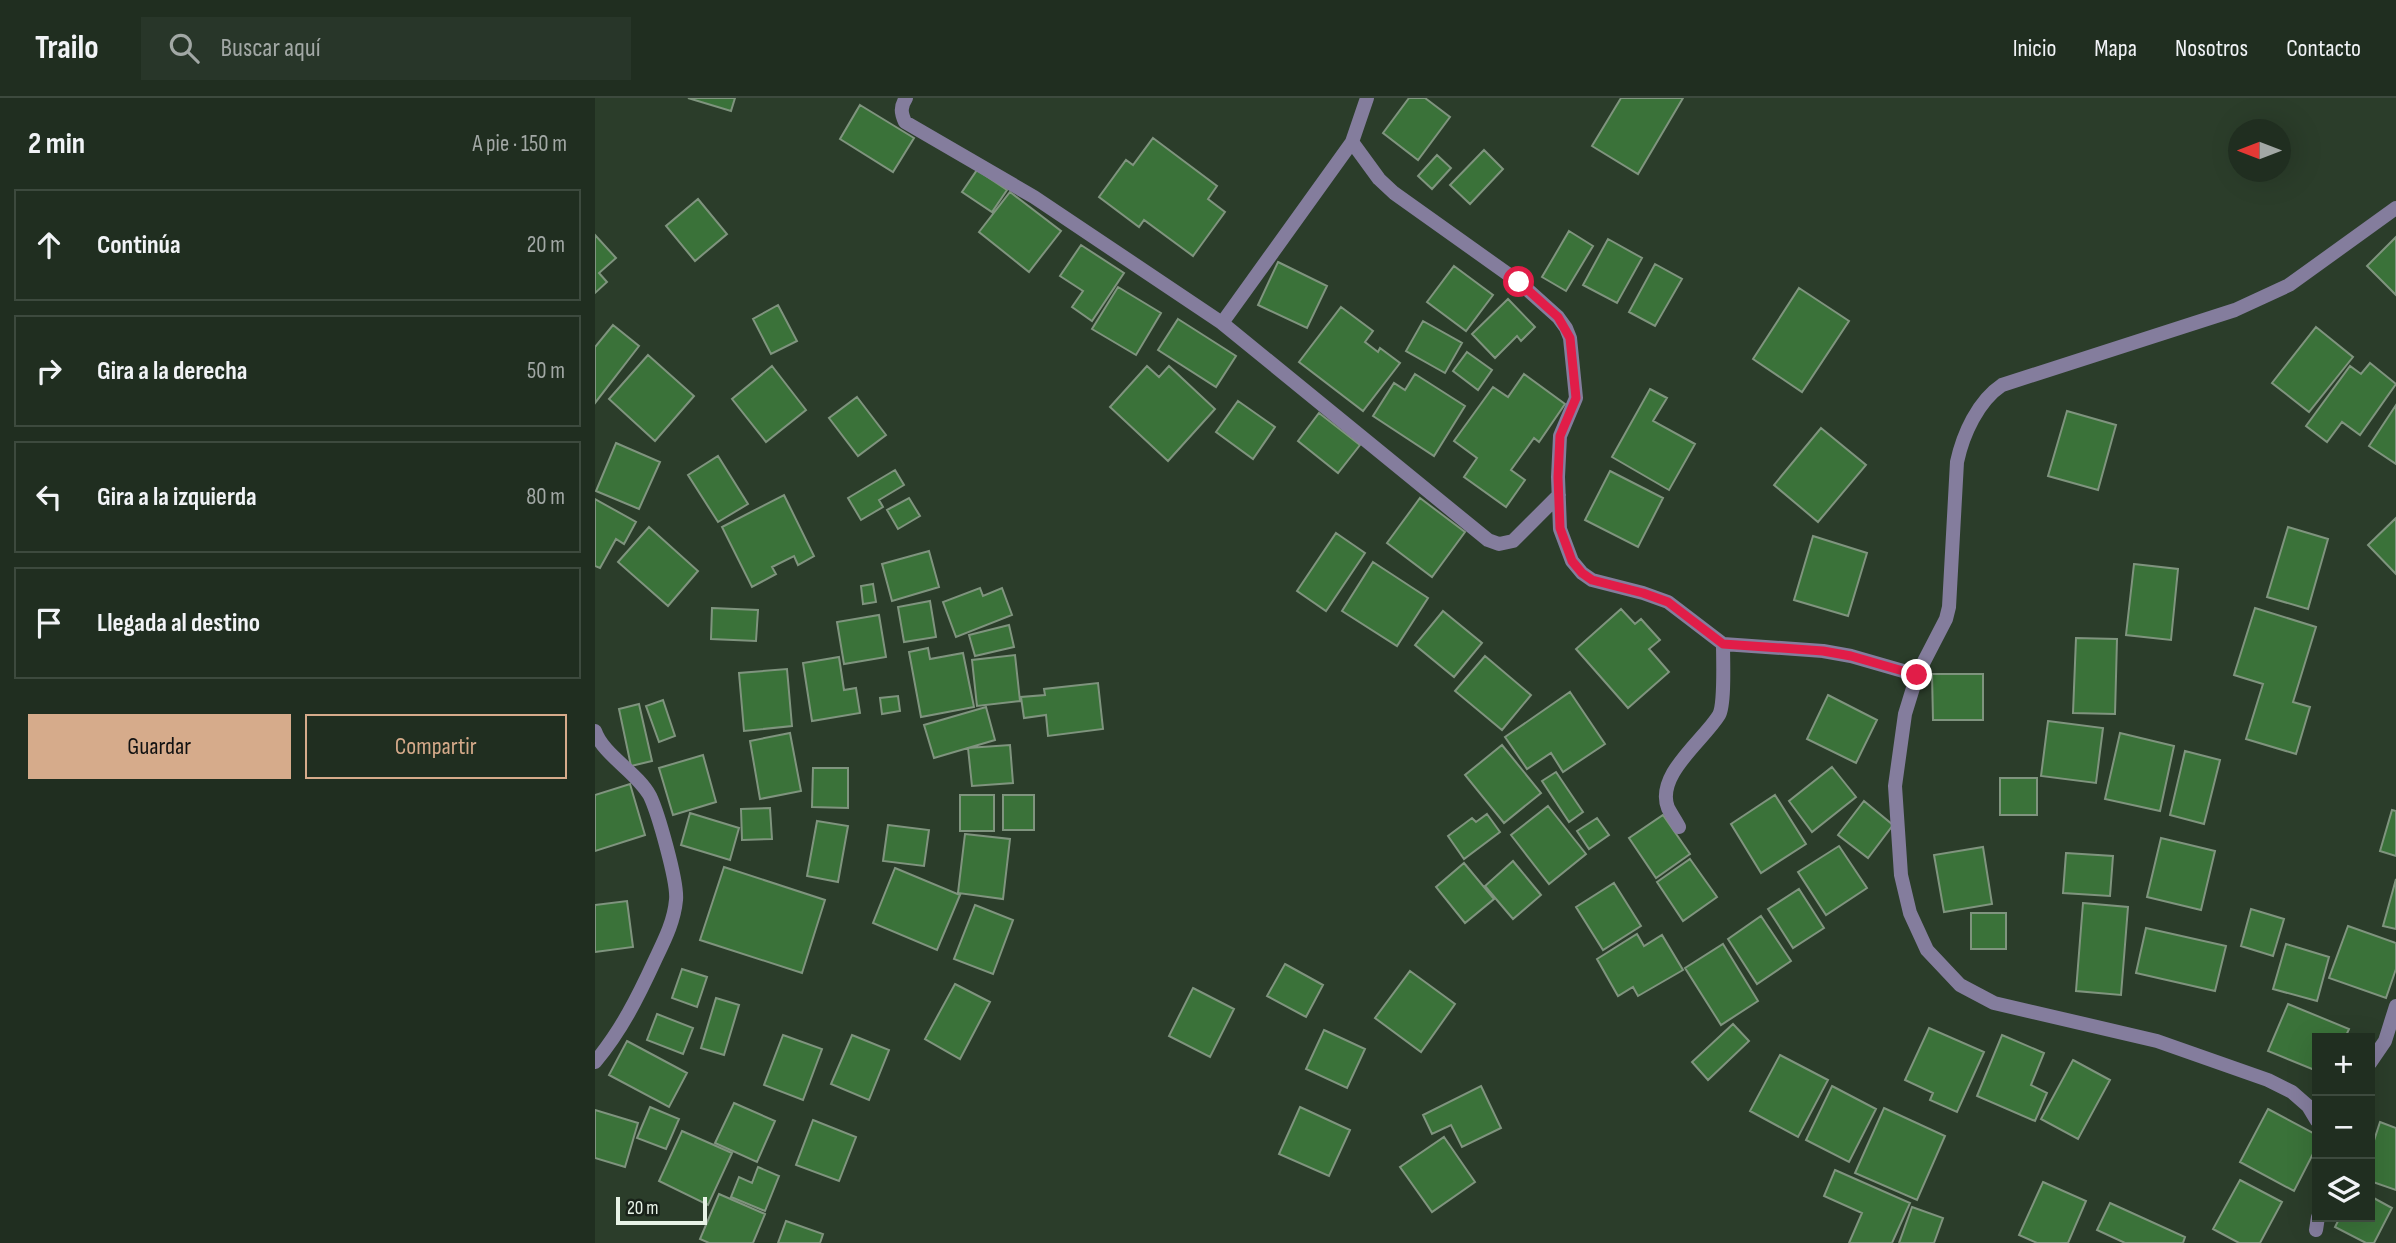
<!DOCTYPE html>
<html lang="es">
<head>
<meta charset="utf-8">
<style>
	:root { --surface:#202e20; --page:#283629; --text:#f1f3f6; --muted:#a2a8a5; --line:#3d4a3e; --accent:#d6ab8b }
	body { margin:0; font-family:"Sofia Sans Condensed",sans-serif; background:var(--page); color:var(--text) }
	.controls { position:absolute; right:21px; bottom:21px; display:grid; overflow:hidden; border-radius:0px; box-shadow:0 7px 28px #0002 }
	.controls button { width:63px; height:63px; display:grid; place-items:center; padding:0; border:0; border-bottom:2px solid var(--line); background:var(--surface); color:var(--text); font:35px sans-serif }
	.compass { position:absolute; left:1633px; top:21px; width:63px; height:63px; border-radius:50%; background:var(--surface); box-shadow:0 7px 28px #0002; rotate:270deg }
	.scale { position:absolute; left:21px; bottom:18px; width:91px; box-sizing:border-box; padding-left:7px; border:4px solid #e8f3e7; border-top:0; font-size:19px; line-height:24px; white-space:nowrap; color:#e8f3e7; -webkit-text-stroke:5px #192219; paint-order:stroke }
	.stop { position:absolute; width:21px; height:21px; margin:-16px; border:5px solid #e11d48; border-radius:50%; background:#fff }
	.stop.end { background:#e11d48; border-color:#fff; box-shadow:0 2px 7px #0008 }
	.list { margin:0; padding:0; list-style:none }
	h2 { display:flex; justify-content:space-between; align-items:center; height:91px; margin:0; padding:0 28px; font-size:30px }
	h2 small { font-size:23px; font-weight:400; color:var(--muted) }
	.list li { display:grid; grid-template-columns:46px 1fr auto; gap:21px; align-items:center; box-sizing:border-box; height:112px; margin:0 14px 14px; padding:0 14px; border:2px solid var(--line); border-radius:0px }
	.list b { display:block; font-size:26px; white-space:nowrap }
	.list em { font-size:23px; font-style:normal; color:var(--muted) }
	.actions { display:flex; gap:14px; padding:21px 28px }
	.actions a { flex:1; padding:16px 0; border:2px solid var(--accent); border-radius:0px; text-align:center; font-size:24px; color:var(--accent) }
	.actions .main { background:var(--accent); color:#111 }
	.icon { flex:none; width:38px; height:38px; fill:none; stroke:currentColor; stroke-width:2; stroke-linecap:round; stroke-linejoin:round }
	.map { position:relative; flex:none; width:1801px; height:1145px; overflow:hidden }
	header { display:flex; align-items:center; gap:42px; box-sizing:border-box; height:98px; padding:0 35px; background:var(--surface); border-bottom:2px solid var(--line) }
	header strong { font-size:33px }
	nav { display:flex; gap:38px; margin-inline-start:auto; font-size:24px }
	.search { width:490px; height:63px; background:var(--page); display:flex; align-items:center; gap:18px; box-sizing:border-box; padding:0 24px; border-radius:0px; color:var(--muted); font-size:26px }
	main { display:flex }
	aside { flex:1; background:var(--surface) }
	.map>svg:first-child { display:block }
	.building { fill:#3a7239; stroke:#7f947e; stroke-width:2 }
	.lines { fill:none; stroke-linecap:round; stroke-linejoin:round }
	.street { stroke:#847d9d; stroke-width:14 }
	.route { stroke:#e11d48; stroke-width:9 }
</style>
</head>
<body>
<header>
<strong>Trailo</strong>
<div class="search"><svg class="icon" aria-label="search" viewBox="0 0 24 24"><circle cx="10" cy="10" r="6"/><path d="M15 15l6 6"/></svg>Buscar aquí</div>
<nav><a>Inicio</a><a>Mapa</a><a>Nosotros</a><a>Contacto</a></nav>
</header>
<main>
<aside>
<h2>2 min<small>A pie · 150 m</small></h2>
<ul class="list">
<li><svg class="icon" aria-label="ahead" viewBox="0 0 24 24"><path d="M12 20V5M6 11l6-6 6 6"/></svg><div><b>Continúa</b></div><em>20 m</em></li>
<li><svg class="icon" aria-label="right" viewBox="0 0 24 24"><path d="M7 20v-9h11M14 6l5 5-5 5"/></svg><div><b>Gira a la derecha</b></div><em>50 m</em></li>
<li><svg class="icon" aria-label="left" viewBox="0 0 24 24"><path d="M17 20v-9H6M10 6l-5 5 5 5"/></svg><div><b>Gira a la izquierda</b></div><em>80 m</em></li>
<li><svg class="icon" aria-label="arrive" viewBox="0 0 24 24"><path d="M6 21V4h12l-3 4 3 4H6"/></svg><div><b>Llegada al destino</b></div></li>
</ul>
<div class="actions"><a class="main">Guardar</a><a>Compartir</a></div>
</aside>
<div class="map">
<svg width="1801" height="1145" viewBox="0 0 1801 1145">
	<rect width="100%" height="100%" fill="#2b3d2a"/>
	<!-- building -->
	<path class="building" d="M 93,0 L 140,0 L 136,13 Z
		M 814,0 L 830,0 L 855,19 L 823,62 L 788,35 Z
		M 1026,0 L 1088,0 L 1043,76 L 997,48 Z
		M 265,7 L 319,40 L 298,74 L 245,41 Z
		M 558,40 L 622,88 L 613,101 L 630,114 L 598,158 L 549,122 L 544,129 L 504,99 L 531,62 L 538,67 Z
		M 889,52 L 908,71 L 875,106 L 855,87 Z
		M 842,57 L 856,70 L 837,91 L 823,78 Z
		M 382,72 L 412,92 L 397,114 L 367,94 Z
		M 415,94 L 466,133 L 434,174 L 384,134 Z
		M 103,101 L 132,136 L 100,163 L 71,128 Z
		M 974,133 L 998,148 L 971,193 L 947,179 Z
		M 0,137 L 21,160 L 4,175 L 12,184 L 0,195 Z
		M 1801,139 L 1801,197 L 1772,168 Z
		M 1013,141 L 1047,160 L 1022,205 L 988,187 Z
		M 486,147 L 529,175 L 497,223 L 477,209 L 488,193 L 465,178 Z
		M 683,164 L 732,188 L 712,230 L 663,207 Z
		M 1060,166 L 1087,181 L 1060,228 L 1034,214 Z
		M 859,168 L 898,197 L 871,233 L 832,204 Z
		M 523,189 L 566,215 L 541,257 L 497,231 Z
		M 1204,190 L 1254,223 L 1207,294 L 1158,261 Z
		M 913,201 L 940,229 L 926,243 L 922,238 L 900,260 L 877,236 Z
		M 183,207 L 202,243 L 176,256 L 158,221 Z
		M 746,209 L 778,233 L 770,244 L 783,254 L 785,250 L 805,265 L 768,313 L 704,264 Z
		M 583,221 L 641,258 L 621,289 L 563,252 Z
		M 828,223 L 867,245 L 850,275 L 811,253 Z
		M 18,227 L 44,248 L 0,305 L 0,249 Z
		M 1721,229 L 1758,259 L 1714,314 L 1677,285 Z
		M 872,254 L 897,272 L 883,292 L 858,273 Z
		M 53,257 L 99,298 L 60,343 L 14,301 Z
		M 1775,265 L 1801,286 L 1765,337 L 1747,324 L 1732,344 L 1711,328 L 1755,268 L 1766,276 Z
		M 177,268 L 211,312 L 171,344 L 137,301 Z
		M 552,268 L 564,279 L 574,268 L 620,311 L 573,363 L 515,309 Z
		M 820,276 L 870,308 L 839,358 L 778,318 L 799,285 L 810,292 Z
		M 929,276 L 970,306 L 944,344 L 939,340 L 916,372 L 930,382 L 911,409 L 869,379 L 882,360 L 859,343 L 898,289 L 913,299 Z
		M 1055,291 L 1072,300 L 1058,323 L 1100,346 L 1074,392 L 1017,359 Z
		M 262,299 L 291,337 L 263,358 L 234,320 Z
		M 643,303 L 680,329 L 658,361 L 621,334 Z
		M 1801,307 L 1801,366 L 1774,348 Z
		M 1472,313 L 1521,327 L 1503,392 L 1453,378 Z
		M 724,315 L 765,347 L 743,375 L 703,343 Z
		M 1226,330 L 1271,367 L 1223,424 L 1179,387 Z
		M 21,345 L 65,364 L 44,411 L 1,393 Z
		M 123,358 L 153,406 L 123,424 L 93,377 Z
		M 300,372 L 309,387 L 284,402 L 288,409 L 266,422 L 253,400 Z
		M 1015,373 L 1068,400 L 1043,449 L 990,422 Z
		M 189,397 L 219,458 L 203,467 L 199,458 L 177,469 L 181,476 L 157,489 L 127,429 Z
		M 314,400 L 325,418 L 303,431 L 292,412 Z
		M 825,400 L 870,434 L 837,479 L 792,445 Z
		M 0,401 L 41,424 L 29,446 L 21,441 L 5,470 L 0,468 Z
		M 1801,420 L 1801,476 L 1773,447 Z
		M 54,429 L 103,473 L 73,508 L 23,464 Z
		M 1693,429 L 1733,441 L 1713,511 L 1672,499 Z
		M 741,435 L 770,455 L 731,513 L 702,493 Z
		M 1218,438 L 1272,455 L 1253,518 L 1199,502 Z
		M 334,453 L 344,489 L 297,503 L 287,466 Z
		M 778,464 L 833,500 L 802,548 L 747,513 Z
		M 1539,466 L 1583,471 L 1576,542 L 1531,537 Z
		M 278,486 L 281,504 L 268,506 L 266,488 Z
		M 385,490 L 388,498 L 407,490 L 417,517 L 361,539 L 348,504 Z
		M 335,503 L 341,539 L 309,544 L 303,509 Z
		M 117,510 L 163,512 L 161,543 L 116,541 Z
		M 1660,510 L 1721,529 L 1698,604 L 1715,609 L 1701,656 L 1651,641 L 1668,586 L 1639,577 Z
		M 1026,511 L 1040,526 L 1046,521 L 1065,542 L 1054,551 L 1074,574 L 1033,610 L 981,551 Z
		M 848,513 L 887,545 L 859,579 L 820,547 Z
		M 284,517 L 291,559 L 249,566 L 242,524 Z
		M 414,527 L 419,549 L 380,558 L 374,537 Z
		M 1481,540 L 1522,541 L 1520,616 L 1478,615 Z
		M 333,550 L 335,561 L 368,555 L 379,609 L 326,619 L 314,554 Z
		M 420,557 L 425,603 L 382,608 L 377,562 Z
		M 890,558 L 936,597 L 907,632 L 860,593 Z
		M 244,559 L 249,592 L 261,590 L 265,615 L 217,623 L 208,565 Z
		M 192,571 L 197,628 L 149,633 L 144,575 Z
		M 1337,576 L 1388,576 L 1388,622 L 1338,622 Z
		M 503,585 L 508,631 L 453,638 L 451,617 L 429,620 L 426,599 L 450,597 L 449,591 Z
		M 975,594 L 1010,646 L 968,674 L 956,655 L 932,671 L 910,639 Z
		M 1233,597 L 1282,622 L 1261,665 L 1212,641 Z
		M 303,598 L 305,613 L 287,616 L 285,600 Z
		M 68,602 L 80,638 L 64,644 L 51,608 Z
		M 44,606 L 57,663 L 36,668 L 24,611 Z
		M 391,609 L 400,642 L 339,660 L 329,627 Z
		M 1453,623 L 1508,630 L 1501,685 L 1446,678 Z
		M 195,635 L 206,693 L 165,701 L 155,643 Z
		M 1525,635 L 1579,648 L 1565,713 L 1510,701 Z
		M 415,647 L 418,685 L 377,688 L 373,650 Z
		M 907,647 L 946,695 L 909,725 L 870,677 Z
		M 1590,653 L 1625,662 L 1609,726 L 1575,717 Z
		M 108,657 L 121,704 L 78,717 L 64,670 Z
		M 1237,669 L 1261,699 L 1217,734 L 1194,703 Z
		M 218,670 L 253,670 L 253,710 L 217,709 Z
		M 961,674 L 988,714 L 974,724 L 947,683 Z
		M 1405,680 L 1442,680 L 1442,717 L 1405,717 Z
		M 35,686 L 50,737 L 0,753 L 0,697 Z
		M 365,697 L 399,697 L 399,733 L 365,733 Z
		M 408,697 L 439,697 L 439,732 L 408,732 Z
		M 1180,697 L 1211,746 L 1166,775 L 1136,726 Z
		M 1269,703 L 1298,727 L 1273,760 L 1243,737 Z
		M 953,708 L 991,756 L 954,786 L 916,737 Z
		M 175,710 L 177,741 L 147,742 L 146,711 Z
		M 1797,712 L 1801,713 L 1801,758 L 1785,753 Z
		M 95,715 L 144,730 L 135,762 L 86,747 Z
		M 892,716 L 905,734 L 869,761 L 853,738 L 877,720 L 881,724 Z
		M 1068,717 L 1095,756 L 1061,780 L 1034,740 Z
		M 1002,720 L 1014,737 L 994,751 L 982,733 Z
		M 222,723 L 253,728 L 243,784 L 212,778 Z
		M 293,727 L 334,732 L 329,768 L 288,763 Z
		M 370,736 L 415,741 L 408,801 L 363,795 Z
		M 1566,740 L 1620,753 L 1606,812 L 1552,799 Z
		M 1244,748 L 1272,790 L 1231,817 L 1203,774 Z
		M 1388,749 L 1397,806 L 1349,814 L 1339,757 Z
		M 1471,755 L 1518,758 L 1515,798 L 1468,795 Z
		M 1095,761 L 1122,799 L 1088,823 L 1062,784 Z
		M 918,763 L 946,797 L 918,821 L 890,788 Z
		M 869,765 L 899,801 L 870,825 L 841,789 Z
		M 129,769 L 230,802 L 207,875 L 105,842 Z
		M 300,770 L 365,797 L 342,852 L 278,825 Z
		M 1801,781 L 1801,831 L 1788,828 Z
		M 1019,785 L 1046,828 L 1008,852 L 981,809 Z
		M 1204,791 L 1229,830 L 1198,850 L 1173,811 Z
		M 32,803 L 38,849 L 0,854 L 0,807 Z
		M 1488,805 L 1533,809 L 1526,897 L 1481,893 Z
		M 380,807 L 418,822 L 398,876 L 359,861 Z
		M 1656,811 L 1689,821 L 1678,858 L 1646,848 Z
		M 1376,815 L 1411,815 L 1411,851 L 1376,851 Z
		M 1166,818 L 1196,863 L 1162,886 L 1133,841 Z
		M 1753,828 L 1801,845 L 1801,871 L 1791,900 L 1734,880 Z
		M 1551,830 L 1631,848 L 1620,893 L 1541,875 Z
		M 1042,836 L 1049,848 L 1067,837 L 1088,872 L 1043,898 L 1038,889 L 1023,898 L 1002,861 Z
		M 1128,846 L 1163,903 L 1126,927 L 1090,870 Z
		M 1691,846 L 1734,859 L 1722,903 L 1678,891 Z
		M 690,866 L 728,887 L 711,919 L 672,898 Z
		M 87,871 L 112,879 L 102,909 L 77,900 Z
		M 815,873 L 860,906 L 826,954 L 780,920 Z
		M 360,886 L 395,904 L 365,961 L 330,941 Z
		M 598,890 L 639,911 L 615,959 L 574,938 Z
		M 121,900 L 144,907 L 129,957 L 106,950 Z
		M 1693,906 L 1754,931 L 1750,940 L 1722,940 L 1722,973 L 1673,953 Z
		M 62,916 L 98,930 L 88,956 L 52,942 Z
		M 1138,926 L 1154,943 L 1113,982 L 1097,964 Z
		M 1334,930 L 1389,954 L 1362,1014 L 1335,1002 L 1338,995 L 1310,982 Z
		M 729,932 L 770,951 L 752,990 L 711,971 Z
		M 188,937 L 227,951 L 208,1002 L 169,987 Z
		M 257,937 L 294,952 L 274,1002 L 236,986 Z
		M 1407,937 L 1449,955 L 1436,987 L 1452,995 L 1440,1023 L 1382,998 Z
		M 32,943 L 92,975 L 74,1009 L 14,977 Z
		M 1185,957 L 1233,982 L 1203,1039 L 1155,1013 Z
		M 1478,962 L 1515,982 L 1483,1041 L 1446,1021 Z
		M 886,988 L 906,1030 L 867,1049 L 856,1027 L 837,1036 L 828,1017 Z
		M 1237,988 L 1281,1011 L 1254,1064 L 1211,1042 Z
		M 139,1005 L 180,1023 L 162,1064 L 120,1045 Z
		M 55,1009 L 84,1021 L 71,1051 L 42,1040 Z
		M 705,1009 L 755,1032 L 734,1078 L 684,1056 Z
		M 1289,1010 L 1350,1038 L 1322,1102 L 1260,1075 Z
		M 1673,1011 L 1722,1037 L 1722,1048 L 1699,1093 L 1645,1064 Z
		M 0,1012 L 43,1025 L 30,1069 L 0,1060 Z
		M 218,1022 L 261,1039 L 244,1083 L 201,1067 Z
		M 1785,1024 L 1801,1030 L 1801,1092 L 1775,1083 L 1775,1055 Z
		M 87,1033 L 137,1055 L 113,1107 L 64,1083 Z
		M 849,1039 L 880,1084 L 837,1114 L 805,1069 Z
		M 163,1069 L 184,1078 L 170,1113 L 136,1099 L 144,1079 L 157,1085 Z
		M 1240,1072 L 1315,1105 L 1297,1145 L 1254,1145 L 1267,1115 L 1229,1098 Z
		M 1645,1082 L 1687,1104 L 1665,1145 L 1644,1145 L 1618,1131 Z
		M 1448,1084 L 1491,1103 L 1473,1145 L 1442,1145 L 1424,1137 Z
		M 124,1096 L 170,1116 L 158,1145 L 114,1145 L 105,1141 Z
		M 1775,1098 L 1797,1110 L 1779,1145 L 1771,1145 L 1740,1129 L 1745,1119 L 1775,1119 Z
		M 1515,1105 L 1590,1139 L 1588,1145 L 1530,1145 L 1502,1132 Z
		M 1317,1109 L 1348,1120 L 1339,1145 L 1304,1145 Z
		M 191,1123 L 228,1136 L 225,1145 L 183,1145 Z"/>
	<g class="lines">
		<!-- street -->
		<path class="street" d="M 311,0 C 305,9 306,15 310,24 L 439,99 L 627,225 L 893,442 L 904,446 L 918,443 L 964,397
			M 772,0 L 757,44 L 784,81 L 799,95 L 924,184 L 963,219 L 971,230 L 975,240 L 981,300 L 965,338 L 963,379 L 965,431 L 977,463 L 987,475 L 997,482 L 1048,495 L 1073,504 L 1128,546 L 1228,553 L 1256,558 L 1322,577
			M 627,225 L 757,44
			M 0,633 C 8,657 42,674 55,698 C 63,715 83,784 81,802 C 79,824 69,843 60,862 C 43,899 26,933 0,964
			M 1084,729 C 1081,723 1076,716 1073,710 C 1060,677 1109,642 1124,617 C 1130,606 1128,561 1128,546
			M 1775,965 L 1790,943 L 1801,908
			M 1722,1023 L 1713,1008 L 1697,994 L 1673,982 L 1562,943 L 1399,905 L 1365,887 L 1332,852 L 1315,815 L 1306,777 L 1300,688 L 1310,616 L 1322,577 L 1351,521 L 1354,509 L 1362,364 C 1368,336 1383,303 1407,287 L 1640,212 L 1694,187 L 1801,110
			M 1721,1132 L 1723,1119"/>
	</g>
	<g class="lines">
		<!-- route -->
		<path class="route" d="M 924,184 L 963,219 L 975,240 L 981,300 L 965,338 L 963,379 L 965,430 L 977,463 L 987,475 L 997,482 L 1048,495 L 1073,504 L 1128,546 L 1228,553 L 1256,558 L 1322,577"/>
	</g>
</svg>
<div class="controls">
<button>+</button>
<button>−</button>
<button><svg class="icon" aria-label="layers" viewBox="0 0 24 24"><path d="M12 4l9 5-9 5-9-5zM3 14l9 5 9-5"/></svg></button>
</div>
<svg class="compass" viewBox="-18 -18 36 36"><path d="M0-13l5 13h-10z" fill="#e53935"/><path d="M0 13l5-13h-10z" fill="#a2a8a5"/></svg>
<div class="scale">20 m</div>
<div class="stop" style="left:924px;top:184px"></div>
<div class="stop end" style="left:1322px;top:577px"></div>
</div>
</main>
</body>
</html>
